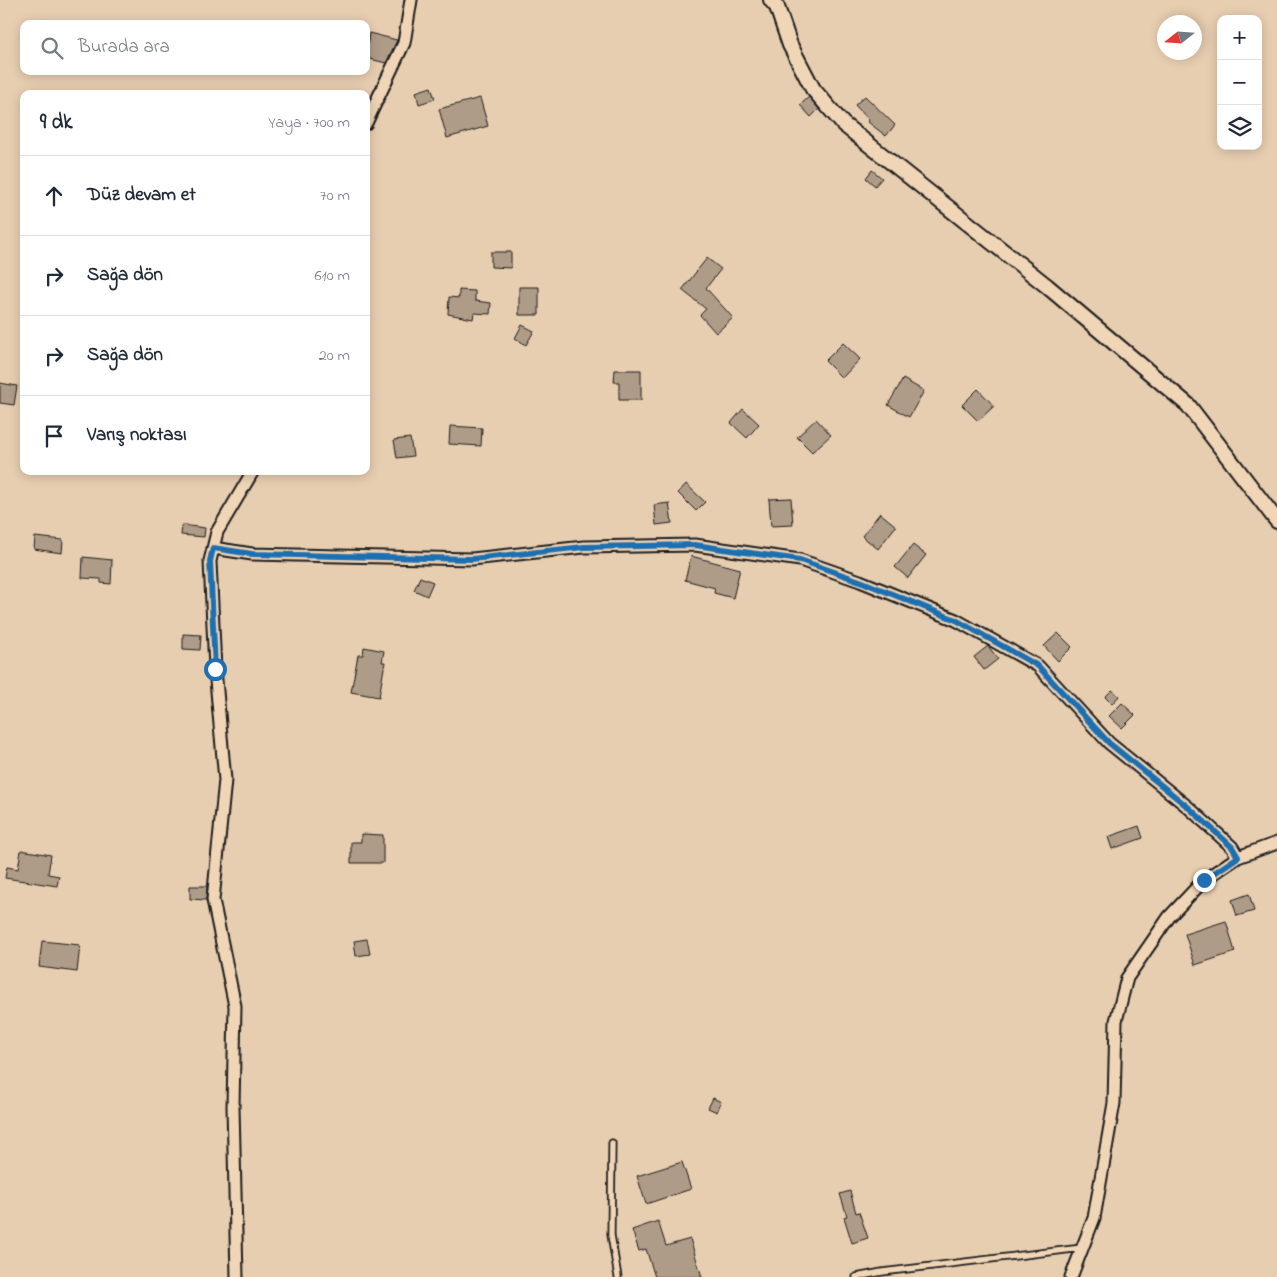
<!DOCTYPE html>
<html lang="tr">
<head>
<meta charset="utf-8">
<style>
	:root { --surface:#fff; --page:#f2f2f3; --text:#1f2937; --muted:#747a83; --line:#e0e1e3 }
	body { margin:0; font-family:"Indie Flower",sans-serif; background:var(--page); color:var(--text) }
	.controls { position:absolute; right:15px; top:15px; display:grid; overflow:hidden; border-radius:10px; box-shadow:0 2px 12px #0003 }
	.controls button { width:45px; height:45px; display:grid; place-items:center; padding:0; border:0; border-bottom:1px solid var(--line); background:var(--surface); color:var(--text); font:25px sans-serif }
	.compass { position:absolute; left:1157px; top:15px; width:45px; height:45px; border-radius:50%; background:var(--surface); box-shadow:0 2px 12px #0003; rotate:253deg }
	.stop { position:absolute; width:15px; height:15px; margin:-11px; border:4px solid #1f6fb2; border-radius:50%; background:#fff }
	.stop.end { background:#1f6fb2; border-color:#fff; box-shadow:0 1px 5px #0008 }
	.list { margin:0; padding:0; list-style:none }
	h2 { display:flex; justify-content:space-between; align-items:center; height:65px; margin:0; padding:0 20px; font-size:21px }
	h2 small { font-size:16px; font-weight:400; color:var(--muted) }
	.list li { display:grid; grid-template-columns:32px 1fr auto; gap:15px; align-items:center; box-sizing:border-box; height:80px; padding:0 20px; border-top:1px solid var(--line) }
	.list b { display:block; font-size:19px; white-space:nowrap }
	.list em { font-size:16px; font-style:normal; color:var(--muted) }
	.icon { flex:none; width:28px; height:28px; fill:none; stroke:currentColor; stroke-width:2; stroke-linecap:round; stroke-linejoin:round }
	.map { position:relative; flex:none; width:1277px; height:1277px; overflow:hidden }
	.search { position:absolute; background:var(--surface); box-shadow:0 2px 12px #0003; left:20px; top:20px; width:350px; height:55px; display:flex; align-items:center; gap:12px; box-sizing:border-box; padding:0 18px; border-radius:10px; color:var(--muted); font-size:19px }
	.panel { position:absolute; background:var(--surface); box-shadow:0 2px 12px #0003; left:20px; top:90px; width:350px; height:385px; border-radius:10px }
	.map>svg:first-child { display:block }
	.building { fill:#af9c88; stroke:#1c1c1c }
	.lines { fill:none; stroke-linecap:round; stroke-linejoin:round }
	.service-casing { stroke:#1c1c1c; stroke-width:9 }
	.minor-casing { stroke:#1c1c1c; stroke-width:15 }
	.tertiary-casing { stroke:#1c1c1c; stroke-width:18 }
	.service { stroke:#f0d5b7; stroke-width:5.5 }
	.minor { stroke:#f0d5b7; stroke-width:11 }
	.tertiary { stroke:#f0d5b7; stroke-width:14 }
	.route { stroke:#1f6fb2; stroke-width:6 }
</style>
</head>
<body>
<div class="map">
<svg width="1277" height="1277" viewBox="0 0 1277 1277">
	<rect width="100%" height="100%" fill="#e8ceb1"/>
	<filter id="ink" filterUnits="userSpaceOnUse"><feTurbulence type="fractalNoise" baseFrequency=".02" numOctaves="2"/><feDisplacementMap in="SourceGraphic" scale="10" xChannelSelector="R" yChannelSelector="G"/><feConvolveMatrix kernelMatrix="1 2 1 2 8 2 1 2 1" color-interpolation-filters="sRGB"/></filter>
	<g filter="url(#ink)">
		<!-- building -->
		<path class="building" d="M 369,33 L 397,40 L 386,63 L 366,58 Z
			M 431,87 L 435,99 L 419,104 L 416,92 Z
			M 865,96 L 895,125 L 886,136 L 868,122 L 869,120 L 855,105 Z
			M 809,97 L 819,109 L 811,117 L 800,105 Z
			M 480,98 L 488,126 L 447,138 L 439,109 Z
			M 872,170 L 882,178 L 875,186 L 866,178 Z
			M 491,252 L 511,252 L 511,268 L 491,267 Z
			M 707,258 L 721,269 L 706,288 L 733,318 L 716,333 L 700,315 L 706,309 L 682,290 Z
			M 519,287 L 539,287 L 539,315 L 519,315 Z
			M 459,290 L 475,291 L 475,301 L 491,303 L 490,314 L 474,313 L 473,319 L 448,314 L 449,297 L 459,298 Z
			M 522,325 L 534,331 L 526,345 L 515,338 Z
			M 843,343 L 860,359 L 842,378 L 825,361 Z
			M 615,370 L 641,370 L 641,400 L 619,400 L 619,382 L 614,382 Z
			M 903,379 L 924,391 L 909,417 L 888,405 Z
			M 0,383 L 17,386 L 14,405 L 0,403 Z
			M 978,389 L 994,406 L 978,421 L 962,405 Z
			M 743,409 L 759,424 L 747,438 L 731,423 Z
			M 816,419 L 831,435 L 812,452 L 797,437 Z
			M 450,426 L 482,428 L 481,446 L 449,444 Z
			M 410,438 L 413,456 L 397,458 L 394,440 Z
			M 686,484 L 705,502 L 696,511 L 678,493 Z
			M 791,498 L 793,525 L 771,526 L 769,499 Z
			M 669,503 L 672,523 L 656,525 L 654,505 Z
			M 880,513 L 896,526 L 878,549 L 862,536 Z
			M 182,525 L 205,528 L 204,537 L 181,535 Z
			M 35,537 L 63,540 L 62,553 L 34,549 Z
			M 913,545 L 926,555 L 908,578 L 895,567 Z
			M 691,556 L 740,569 L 733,598 L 714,593 L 715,588 L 685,580 Z
			M 83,557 L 112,560 L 111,584 L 101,583 L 101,579 L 82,578 Z
			M 420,577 L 433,582 L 427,596 L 414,590 Z
			M 1058,633 L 1072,647 L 1058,661 L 1044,646 Z
			M 183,634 L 201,635 L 200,650 L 183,649 Z
			M 988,646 L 998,659 L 984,670 L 974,657 Z
			M 364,647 L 384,651 L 382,662 L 385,662 L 379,697 L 351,692 L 358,655 L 363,655 Z
			M 1112,690 L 1119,696 L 1112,704 L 1105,697 Z
			M 1122,703 L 1135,715 L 1122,728 L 1109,716 Z
			M 1139,826 L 1143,838 L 1112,849 L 1108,837 Z
			M 361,834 L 383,835 L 383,863 L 351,863 L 351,842 L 361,842 Z
			M 21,850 L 51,855 L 48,874 L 59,876 L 57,886 L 5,878 L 7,867 L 18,869 Z
			M 190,886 L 207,886 L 206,900 L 190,899 Z
			M 1249,894 L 1254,911 L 1237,916 L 1232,900 Z
			M 1226,921 L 1235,952 L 1195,965 L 1185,934 Z
			M 367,939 L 370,954 L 356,956 L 354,941 Z
			M 42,941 L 80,945 L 77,972 L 39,967 Z
			M 713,1098 L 721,1102 L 717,1112 L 708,1108 Z
			M 682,1162 L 691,1189 L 646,1204 L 637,1176 Z
			M 850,1191 L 856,1213 L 859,1212 L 868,1238 L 852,1243 L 844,1217 L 847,1216 L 840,1194 Z
			M 658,1221 L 666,1246 L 690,1239 L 702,1277 L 655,1277 L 646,1249 L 639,1251 L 632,1230 Z"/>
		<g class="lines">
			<!-- service casing -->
			<g class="service-casing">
				<path id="service" d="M 612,1143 L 611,1235 L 618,1277
					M 856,1277 L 882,1272 L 1082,1248"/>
			</g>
			<!-- minor casing -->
			<g class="minor-casing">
				<path id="minor" d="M 366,123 L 404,43 L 411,0
					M 213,548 L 252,554 L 472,559 L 584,547 L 695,545 L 800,560 L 860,581 L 956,620 L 1038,666 L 1109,743 L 1188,807 L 1232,847 L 1238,857 L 1277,843
					M 237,1277 L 233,1107 L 235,1006 L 213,900 L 225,780 L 215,669 L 210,561 L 217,532 L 253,471
					M 1071,1277 L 1094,1218 L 1114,1103 L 1116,1021 L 1127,978 L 1169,917 L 1204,880 L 1238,857"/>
			</g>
			<!-- tertiary casing -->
			<g class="tertiary-casing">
				<path id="tertiary" d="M 771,0 L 777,7 L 790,45 L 813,89 L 843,124 L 1047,286 L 1188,405 L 1277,521"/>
			</g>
			<!-- service -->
			<use href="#service" class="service"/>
			<!-- minor -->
			<use href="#minor" class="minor"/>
			<!-- tertiary -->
			<use href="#tertiary" class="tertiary"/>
		</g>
	</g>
	<g class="lines" filter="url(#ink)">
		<!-- route -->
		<path class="route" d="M 215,669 L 210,561 L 213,548 L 252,554 L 472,559 L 584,547 L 695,545 L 800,560 L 860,581 L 956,620 L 1038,666 L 1109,743 L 1188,807 L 1232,847 L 1238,857 L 1204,880"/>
	</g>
</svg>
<div class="controls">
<button>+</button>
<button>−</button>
<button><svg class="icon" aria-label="layers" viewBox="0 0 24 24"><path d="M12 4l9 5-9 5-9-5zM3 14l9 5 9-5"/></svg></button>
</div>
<svg class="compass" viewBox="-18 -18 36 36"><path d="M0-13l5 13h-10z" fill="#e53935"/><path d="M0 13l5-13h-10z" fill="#747a83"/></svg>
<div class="stop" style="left:215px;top:669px"></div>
<div class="stop end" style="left:1204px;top:880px"></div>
<div class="search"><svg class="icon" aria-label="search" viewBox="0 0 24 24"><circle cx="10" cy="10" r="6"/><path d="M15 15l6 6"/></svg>Burada ara</div>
<section class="panel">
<h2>9 dk<small>Yaya · 700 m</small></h2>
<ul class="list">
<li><svg class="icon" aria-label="ahead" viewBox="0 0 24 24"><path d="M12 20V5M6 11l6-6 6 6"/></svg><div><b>Düz devam et</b></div><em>70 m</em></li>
<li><svg class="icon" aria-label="right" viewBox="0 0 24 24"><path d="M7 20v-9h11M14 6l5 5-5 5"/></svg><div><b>Sağa dön</b></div><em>610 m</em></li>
<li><svg class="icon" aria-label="right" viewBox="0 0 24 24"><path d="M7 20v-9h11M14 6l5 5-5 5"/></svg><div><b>Sağa dön</b></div><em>20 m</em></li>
<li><svg class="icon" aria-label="arrive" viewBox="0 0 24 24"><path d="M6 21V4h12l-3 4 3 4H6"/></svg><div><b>Varış noktası</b></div></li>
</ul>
</section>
</div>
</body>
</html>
